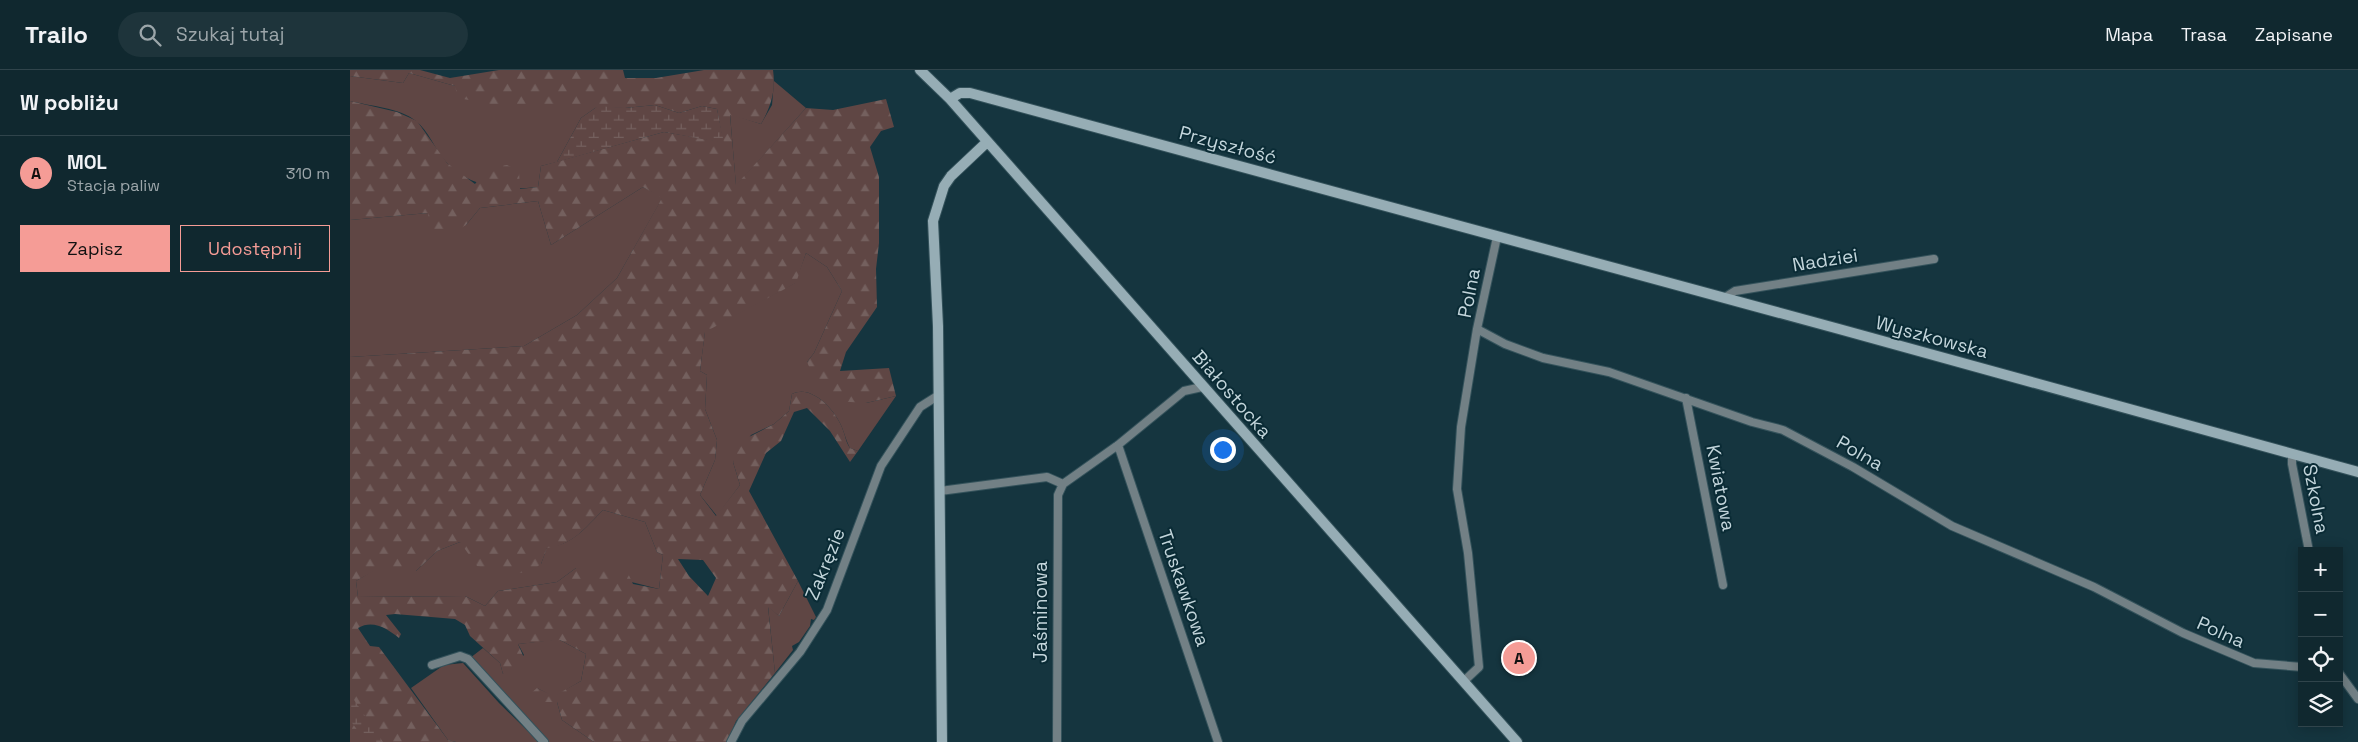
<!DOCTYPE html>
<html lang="pl">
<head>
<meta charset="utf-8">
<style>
	:root { --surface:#10282f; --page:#1e343b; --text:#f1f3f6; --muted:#9ca6aa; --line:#30444b; --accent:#f59c96 }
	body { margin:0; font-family:"Space Grotesk",sans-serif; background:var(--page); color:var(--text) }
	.controls { position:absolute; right:15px; bottom:15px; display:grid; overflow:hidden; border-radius:0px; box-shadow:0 2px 12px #0003 }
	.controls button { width:45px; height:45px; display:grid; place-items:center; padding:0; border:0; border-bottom:1px solid var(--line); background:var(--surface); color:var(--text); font:25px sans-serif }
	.you { position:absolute; left:872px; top:379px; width:18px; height:18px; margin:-12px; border:4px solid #fff; border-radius:50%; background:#1a73e8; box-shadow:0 0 0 8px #1a73e833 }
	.badge { display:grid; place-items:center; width:32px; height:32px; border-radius:50%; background:var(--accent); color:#111; font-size:16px; font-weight:700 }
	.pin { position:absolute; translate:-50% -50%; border:2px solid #fff; box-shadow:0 1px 5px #0006 }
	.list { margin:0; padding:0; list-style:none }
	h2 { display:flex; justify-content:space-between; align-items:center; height:65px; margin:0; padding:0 20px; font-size:21px }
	h2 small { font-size:16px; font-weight:400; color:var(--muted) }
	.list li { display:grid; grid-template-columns:32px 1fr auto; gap:15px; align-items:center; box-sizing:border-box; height:75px; padding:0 20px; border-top:1px solid var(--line) }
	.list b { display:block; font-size:19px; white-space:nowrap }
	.list p { margin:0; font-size:16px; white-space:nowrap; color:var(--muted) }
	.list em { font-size:16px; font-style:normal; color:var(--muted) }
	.actions { display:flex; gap:10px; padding:15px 20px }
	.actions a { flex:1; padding:11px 0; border:1px solid var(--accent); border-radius:0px; text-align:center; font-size:18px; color:var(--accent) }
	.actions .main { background:var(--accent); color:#111 }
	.icon { flex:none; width:28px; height:28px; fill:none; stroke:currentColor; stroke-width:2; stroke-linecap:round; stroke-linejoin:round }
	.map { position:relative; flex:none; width:2008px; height:672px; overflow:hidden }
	header { display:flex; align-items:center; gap:30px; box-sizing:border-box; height:70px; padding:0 25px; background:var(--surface); border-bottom:1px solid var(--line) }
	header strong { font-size:24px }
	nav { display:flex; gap:28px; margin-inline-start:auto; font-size:18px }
	.search { width:350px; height:45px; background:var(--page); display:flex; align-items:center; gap:12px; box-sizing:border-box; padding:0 18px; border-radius:28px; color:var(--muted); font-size:19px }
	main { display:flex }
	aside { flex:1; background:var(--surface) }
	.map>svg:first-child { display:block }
	.grass { fill:#5f4644 }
	.forest { fill:url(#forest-firs); fill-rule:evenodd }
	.wetland { fill:url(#wetland-marsh) }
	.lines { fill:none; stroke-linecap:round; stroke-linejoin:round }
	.street-casing { stroke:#34525b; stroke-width:10 }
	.secondary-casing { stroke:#34525b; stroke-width:12 }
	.street { stroke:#728085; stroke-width:8 }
	.secondary { stroke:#96adb5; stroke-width:10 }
	.labels { text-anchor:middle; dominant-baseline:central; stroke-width:4; stroke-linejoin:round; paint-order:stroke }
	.street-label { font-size:19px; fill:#c3d5db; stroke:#0a2b35 }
</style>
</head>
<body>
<header>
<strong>Trailo</strong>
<div class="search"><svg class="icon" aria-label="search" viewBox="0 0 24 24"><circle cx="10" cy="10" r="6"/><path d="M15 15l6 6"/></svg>Szukaj tutaj</div>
<nav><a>Mapa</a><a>Trasa</a><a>Zapisane</a></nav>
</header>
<main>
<aside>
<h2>W pobliżu<small></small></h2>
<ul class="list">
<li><span class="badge">A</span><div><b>MOL</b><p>Stacja paliw</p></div><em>310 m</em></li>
</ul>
<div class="actions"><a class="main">Zapisz</a><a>Udostępnij</a></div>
</aside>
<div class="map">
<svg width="2008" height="672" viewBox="0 0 2008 672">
	<defs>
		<pattern id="forest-firs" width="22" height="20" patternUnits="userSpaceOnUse" patternTransform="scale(1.25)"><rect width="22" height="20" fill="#5f4644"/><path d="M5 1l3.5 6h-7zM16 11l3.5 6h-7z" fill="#74605e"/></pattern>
		<pattern id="wetland-marsh" width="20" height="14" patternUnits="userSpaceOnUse" patternTransform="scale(1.25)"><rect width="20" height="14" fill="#5f4644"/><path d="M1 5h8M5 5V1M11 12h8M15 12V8" fill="none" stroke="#74605e"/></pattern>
	</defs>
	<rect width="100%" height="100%" fill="#15353f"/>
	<!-- grass -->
	<path class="grass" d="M 59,3 L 105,16 L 248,36 L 231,48 L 207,92 L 191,96 L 188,117 C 155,121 120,118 96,92 C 85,80 79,61 66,51 C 50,38 20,36 0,31 L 0,6 L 53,13 Z
		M 424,11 L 456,38 L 386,116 L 380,44 L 411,54 L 422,35 Z
		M 293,117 L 313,127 L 267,208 L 227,245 L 174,276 L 0,287 L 0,150 L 78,143 L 116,155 L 130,138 L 188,131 L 201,175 Z
		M 456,183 L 477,197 L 492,221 L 464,283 L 457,292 L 516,333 L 546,326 L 508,381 L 500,378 C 497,372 496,369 494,363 C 489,344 463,313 442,324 L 439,341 L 424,354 L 401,365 L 383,392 L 390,415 L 367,446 L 350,425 L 365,390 L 367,370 L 355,339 L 357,305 L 350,301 L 355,261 L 445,213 Z
		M 253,440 L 295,452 L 307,482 L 313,485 L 309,519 L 226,498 L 207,512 L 148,521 L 135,536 L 115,526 L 8,527 L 6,511 L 24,500 L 66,501 L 87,481 L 110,472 L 191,494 L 197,477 C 222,476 236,457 253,440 Z
		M 448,511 L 466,547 L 464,550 L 461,549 L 460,556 L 449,572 L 442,576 L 443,580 L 425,603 L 418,536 L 429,546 Z
		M 203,570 L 210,570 L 236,584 L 231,611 L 204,627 L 187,618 L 202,631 L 207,632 L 212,650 L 244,672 L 198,672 L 120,588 L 133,578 L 150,593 L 153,604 L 174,585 L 168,574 Z
		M 113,593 L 149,633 L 189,672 L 106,672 L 98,670 L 61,618 L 94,595 Z"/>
	<!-- forest -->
	<path class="forest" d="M 0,0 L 70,0 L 100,8 L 149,0 L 273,0 L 275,8 L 306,8 L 354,0 L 423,0 C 426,21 421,36 411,54 L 380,45 L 386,115 L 456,38 L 483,40 L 536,29 L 544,57 L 531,61 L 520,77 L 529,107 L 529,173 L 526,199 L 527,237 L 496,282 L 490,301 L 539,298 L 546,326 L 516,333 L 485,331 L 466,312 L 457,292 L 464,283 L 492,221 L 477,197 L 456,183 L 446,213 L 355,262 L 350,301 L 357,305 L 355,339 L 367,370 L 365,390 L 350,425 L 366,446 L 390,415 L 383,392 L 391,371 L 424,354 L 439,341 L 442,324 C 463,313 489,344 494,363 C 496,369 496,372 500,378 L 508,381 L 500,392 L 480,361 L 457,338 L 444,342 L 431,371 L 416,383 L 399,421 L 448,511 L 429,546 L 418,537 L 425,603 L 386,651 L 377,672 L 244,672 L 212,650 L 207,632 L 182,632 L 179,625 L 187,618 L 204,626 L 231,611 L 236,584 L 210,570 L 168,574 L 178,597 L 153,604 L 150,593 L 120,566 L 115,555 L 105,549 L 45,544 L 36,545 L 51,564 L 49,568 C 38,559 23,549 8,558 L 20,576 L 29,577 L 98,670 L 106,672 L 0,672 L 0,287 L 174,276 L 227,245 L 267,208 L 312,128 L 293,117 L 201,175 L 188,131 L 130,138 L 116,155 L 97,166 L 80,162 L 78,143 L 0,150 L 0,31 L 47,42 L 67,51 L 97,93 L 125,114 L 137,98 L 157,95 L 169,101 L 170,119 L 188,117 L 191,96 L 314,62 L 373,72 L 367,39 L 352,36 L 329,43 L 305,35 L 275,38 L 195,37 L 146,35 L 108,28 L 105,16 L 59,3 L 53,13 L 0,6 ZM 253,440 L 295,452 L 307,482 L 313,485 L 309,519 L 283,514 L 276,499 L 226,498 L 207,512 L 148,521 L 135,536 L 115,526 L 8,527 L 6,511 L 24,501 L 66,501 L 87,481 L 110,472 L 127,496 L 156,504 L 180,502 L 191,494 L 197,478 C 222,476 236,457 253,440 ZM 328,489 L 353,490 L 366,508 L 358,526 L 339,506 Z"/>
	<!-- wetland -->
	<path class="wetland" d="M 305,35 L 329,43 L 352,36 L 367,39 L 374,73 L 314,62 L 207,92 L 231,48 L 248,36 L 275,38 Z
		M 0,624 L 33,672 L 16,672 L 0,650 Z"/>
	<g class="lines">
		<!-- street casing -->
		<g class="street-casing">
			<path id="street" d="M 1147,167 L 1127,259 L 1155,274 L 1193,288 L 1259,302 L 1402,352 L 1433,360 L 1503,397 L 1602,456 L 1744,517 L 1833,563 L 1904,593 L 1952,597
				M 1374,228 L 1385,221 L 1584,189
				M 1336,328 L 1373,515
				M 768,375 L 868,672
				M 1942,384 L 1942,394 L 1959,481
				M 590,421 L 697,407 L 713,414 L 768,375 L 834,321 L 852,317
				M 82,595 L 110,586 L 118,589 L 194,672
				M 1989,603 L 2008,629
				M 1114,611 L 1129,597 L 1118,483 L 1107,419 L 1111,357 L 1127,259
				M 381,672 L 392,651 L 450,582 L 477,540 L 531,396 L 570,337 L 589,325
				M 707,672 L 708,425 L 713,414"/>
		</g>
		<!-- secondary casing -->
		<g class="secondary-casing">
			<path id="secondary" d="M 570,0 L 600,29 L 1167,672
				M 600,29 L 610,23 L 620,23 L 1489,259 L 2008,402
				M 592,672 L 588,256 L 583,151 L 594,116 L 601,106 L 637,72"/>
		</g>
		<!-- street -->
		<use href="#street" class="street"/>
		<!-- secondary -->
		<use href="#secondary" class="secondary"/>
	</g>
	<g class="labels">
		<!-- street labels -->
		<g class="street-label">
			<text transform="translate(878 75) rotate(15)">Przyszłość</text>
			<text transform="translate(1475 190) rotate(-9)">Nadziei</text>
			<text transform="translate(1119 223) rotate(-79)">Polna</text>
			<text transform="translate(1582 267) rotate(15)">Wyszkowska</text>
			<text transform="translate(882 324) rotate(49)">Białostocka</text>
			<text transform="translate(1510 383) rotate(30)">Polna</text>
			<text transform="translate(1371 418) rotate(79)">Kwiatowa</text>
			<text transform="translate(1966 429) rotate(79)">Szkolna</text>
			<text transform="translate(475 494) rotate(-68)">Zakręzie</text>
			<text transform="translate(834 518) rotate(71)">Truskawkowa</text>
			<text transform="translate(690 542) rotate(-90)">Jaśminowa</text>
			<text transform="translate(1871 562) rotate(24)">Polna</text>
		</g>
	</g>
</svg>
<div class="controls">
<button>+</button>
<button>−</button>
<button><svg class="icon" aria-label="locate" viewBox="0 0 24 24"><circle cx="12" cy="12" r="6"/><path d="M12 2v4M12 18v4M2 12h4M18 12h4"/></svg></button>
<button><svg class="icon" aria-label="layers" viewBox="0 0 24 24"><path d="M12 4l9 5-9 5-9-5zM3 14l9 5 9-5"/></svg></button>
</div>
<div class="you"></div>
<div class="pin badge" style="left:1169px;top:588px">A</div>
</div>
</main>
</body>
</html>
